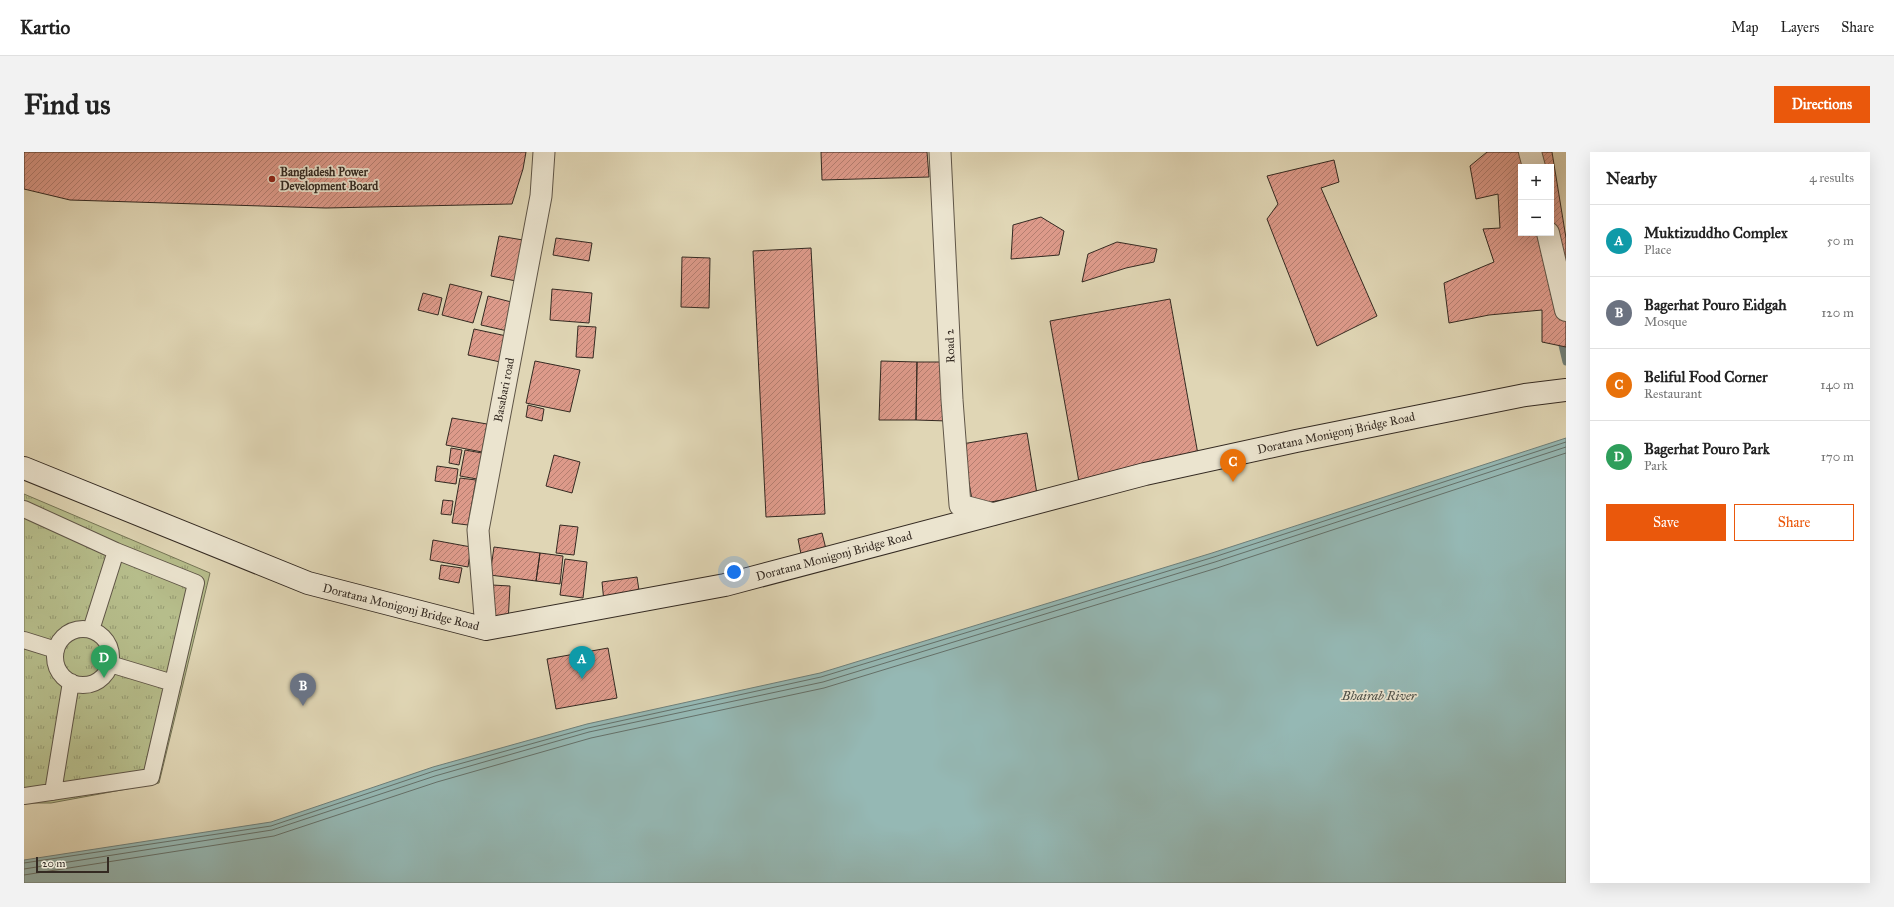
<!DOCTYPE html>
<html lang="en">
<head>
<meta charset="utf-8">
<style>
	:root { --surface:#fff; --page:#f2f2f2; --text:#222; --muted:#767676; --line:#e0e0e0; --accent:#ea580c }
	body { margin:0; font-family:"IM FELL Great Primer",serif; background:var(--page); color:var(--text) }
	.controls { position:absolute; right:12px; top:12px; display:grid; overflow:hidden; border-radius:0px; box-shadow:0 4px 16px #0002 }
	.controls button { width:36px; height:36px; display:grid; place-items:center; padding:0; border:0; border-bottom:1px solid var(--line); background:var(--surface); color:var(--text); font:20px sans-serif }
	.scale { position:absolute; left:12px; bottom:10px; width:73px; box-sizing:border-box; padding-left:4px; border:2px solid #342a22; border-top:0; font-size:11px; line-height:14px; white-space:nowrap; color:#342a22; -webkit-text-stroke:3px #ebe4cf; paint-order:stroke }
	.you { position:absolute; left:710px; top:420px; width:14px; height:14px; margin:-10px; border:3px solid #fff; border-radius:50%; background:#1a73e8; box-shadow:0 0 0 6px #1a73e833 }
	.badge { display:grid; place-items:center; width:26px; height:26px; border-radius:50%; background:var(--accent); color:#fff; font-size:13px; font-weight:700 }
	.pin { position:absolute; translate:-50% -33px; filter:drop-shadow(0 1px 2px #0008) }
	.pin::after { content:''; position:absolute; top:21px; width:14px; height:12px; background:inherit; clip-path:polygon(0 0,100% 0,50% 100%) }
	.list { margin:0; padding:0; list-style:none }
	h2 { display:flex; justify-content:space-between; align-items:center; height:52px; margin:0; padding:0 16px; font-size:17px }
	h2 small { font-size:13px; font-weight:400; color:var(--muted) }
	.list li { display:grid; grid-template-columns:26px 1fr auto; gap:12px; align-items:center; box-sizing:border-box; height:72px; padding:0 16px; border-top:1px solid var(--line) }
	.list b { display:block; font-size:15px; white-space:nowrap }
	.list p { margin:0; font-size:13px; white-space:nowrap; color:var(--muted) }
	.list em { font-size:13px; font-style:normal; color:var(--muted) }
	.actions { display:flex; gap:8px; padding:12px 16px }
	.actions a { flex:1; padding:9px 0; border:1px solid var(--accent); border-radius:0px; text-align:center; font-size:14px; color:var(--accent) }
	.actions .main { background:var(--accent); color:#fff }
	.map { position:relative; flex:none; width:1542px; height:731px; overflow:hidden; border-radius:0px }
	header { display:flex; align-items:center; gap:24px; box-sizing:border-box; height:56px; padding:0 20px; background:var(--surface); border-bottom:1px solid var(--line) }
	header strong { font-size:19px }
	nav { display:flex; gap:22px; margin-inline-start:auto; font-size:14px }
	.intro { display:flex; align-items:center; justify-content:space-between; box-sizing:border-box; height:96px; padding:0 24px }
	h1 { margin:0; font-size:28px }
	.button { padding:10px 18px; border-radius:0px; background:var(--accent); color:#fff; font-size:14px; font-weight:700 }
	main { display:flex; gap:24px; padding:0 24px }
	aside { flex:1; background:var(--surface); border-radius:0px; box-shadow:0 4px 16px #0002 }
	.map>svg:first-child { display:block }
	.grass { fill:url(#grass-tufts); stroke:#757456 }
	.water { fill:#95b8b4; stroke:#6e7f7a }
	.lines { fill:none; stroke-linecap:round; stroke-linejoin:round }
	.shore { stroke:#64716b; stroke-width:1 }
	.stream { stroke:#6e7f7a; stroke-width:7 }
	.building { fill:url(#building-hatch); stroke:#342a22; fill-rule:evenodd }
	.pedestrian-casing { stroke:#5f5547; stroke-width:18 }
	.minor-casing { stroke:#5f5547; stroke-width:23 }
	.tertiary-casing { stroke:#5f5547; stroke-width:24 }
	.secondary-casing { stroke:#342a22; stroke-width:24 }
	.pedestrian { stroke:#ebe4cf; stroke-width:16 }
	.minor { stroke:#ebe4cf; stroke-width:21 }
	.tertiary { stroke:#ebe4cf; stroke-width:22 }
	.secondary { stroke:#ebe4cf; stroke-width:22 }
	.poi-dot { fill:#8f2418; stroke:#ebe4cf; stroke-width:1.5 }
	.labels { text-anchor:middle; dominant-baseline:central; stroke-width:3.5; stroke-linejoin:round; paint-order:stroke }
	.poi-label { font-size:12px; font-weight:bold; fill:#342a22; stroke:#ebe4cf; text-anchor:start }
	.street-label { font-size:12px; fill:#342a22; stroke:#ebe4cf }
	.water-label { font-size:13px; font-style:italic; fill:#4c4e46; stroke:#ebe4cf }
</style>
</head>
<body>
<header>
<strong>Kartio</strong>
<nav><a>Map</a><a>Layers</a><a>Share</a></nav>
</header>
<div class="intro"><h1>Find us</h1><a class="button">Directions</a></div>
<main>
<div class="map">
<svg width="1542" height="731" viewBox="0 0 1542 731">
	<defs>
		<pattern id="grass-tufts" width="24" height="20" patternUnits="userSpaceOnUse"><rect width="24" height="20" fill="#b6bd8b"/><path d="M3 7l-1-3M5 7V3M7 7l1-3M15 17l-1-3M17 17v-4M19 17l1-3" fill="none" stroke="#959a71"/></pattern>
		<pattern id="building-hatch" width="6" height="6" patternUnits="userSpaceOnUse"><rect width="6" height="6" fill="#dd9a8a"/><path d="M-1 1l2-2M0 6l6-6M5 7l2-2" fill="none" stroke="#b47e70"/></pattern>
	</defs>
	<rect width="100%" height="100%" fill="#e0d6b5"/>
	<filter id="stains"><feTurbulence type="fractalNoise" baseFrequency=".005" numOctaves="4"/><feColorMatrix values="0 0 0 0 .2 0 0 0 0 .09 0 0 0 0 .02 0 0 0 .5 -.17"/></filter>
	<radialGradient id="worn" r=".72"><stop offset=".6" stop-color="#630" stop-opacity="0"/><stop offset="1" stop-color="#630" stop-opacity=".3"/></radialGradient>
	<!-- grass -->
	<path class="grass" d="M 0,342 L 186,421 L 135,631 L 27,651 L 0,651 Z"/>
	<!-- water -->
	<path class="water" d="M 1542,286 L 1542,731 L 0,731 L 0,708 L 247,670 L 409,615 L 563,572 L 796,521 L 1188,401 Z"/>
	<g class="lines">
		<!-- shore -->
		<path class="shore" d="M 0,711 L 247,674 L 410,619 L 564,576 L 797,525 L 1190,405 L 1542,290
			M 0,717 L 248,678 L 411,624 L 565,580 L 799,530 L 1191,410 L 1542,295
			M 0,723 L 250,684 L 413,630 L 567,586 L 800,536 L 1193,416 L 1542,301"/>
		<!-- stream -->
		<path class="stream" d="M 1536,185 L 1542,210"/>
	</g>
	<!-- building -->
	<path class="building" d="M 0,0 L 502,0 L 499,17 L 488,52 L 302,56 L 46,48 L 0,37 Z
		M 797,0 L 903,0 L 905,25 L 798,28 Z
		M 1463,0 L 1528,0 L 1542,86 L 1542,195 L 1518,190 L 1518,158 L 1465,163 L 1425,171 L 1420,131 L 1470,110 L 1459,77 L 1476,76 L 1474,42 L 1452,47 L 1446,14 ZM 1497,15 L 1527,15 L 1527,81 L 1497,81 Z
		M 1310,8 L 1315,30 L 1297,36 L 1353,164 L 1293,194 L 1243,67 L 1254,52 L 1243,24 Z
		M 1017,65 L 1040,79 L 1035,103 L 987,107 L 989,73 Z
		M 475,84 L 505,89 L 497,130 L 467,124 Z
		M 532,86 L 568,91 L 565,109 L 529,103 Z
		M 1093,90 L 1133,97 L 1130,110 L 1102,116 L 1058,130 L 1064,102 Z
		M 787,96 L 801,362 L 742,365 L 729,99 Z
		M 658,105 L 686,106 L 685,156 L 657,155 Z
		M 426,132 L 458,140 L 449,171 L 418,163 Z
		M 528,137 L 568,141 L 565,171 L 526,168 Z
		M 399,141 L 418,146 L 414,163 L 394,158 Z
		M 464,144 L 495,152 L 488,180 L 457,173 Z
		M 1146,147 L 1175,308 L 1055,330 L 1026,169 Z
		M 554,174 L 572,175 L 569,206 L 552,205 Z
		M 450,177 L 487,185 L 481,211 L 444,203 Z
		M 511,209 L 556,218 L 546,260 L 502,251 Z
		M 857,209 L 893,210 L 892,268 L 855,268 Z
		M 893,210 L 925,210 L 924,269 L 892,268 Z
		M 504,253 L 520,257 L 518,269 L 502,265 Z
		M 428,266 L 463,272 L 458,300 L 422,293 Z
		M 1003,281 L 1013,342 L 949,353 L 938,292 Z
		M 427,296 L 438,298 L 435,313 L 425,311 Z
		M 441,298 L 458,301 L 453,327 L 436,324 Z
		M 530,303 L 556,310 L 548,341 L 522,334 Z
		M 413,314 L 434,317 L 432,332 L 411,329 Z
		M 436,326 L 452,328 L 444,373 L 428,371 Z
		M 419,348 L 429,349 L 427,363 L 417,362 Z
		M 536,373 L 554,375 L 550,403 L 532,401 Z
		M 798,381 L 803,401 L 778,407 L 774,387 Z
		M 409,388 L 447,395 L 444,415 L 406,408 Z
		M 470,395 L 516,401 L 512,429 L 466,423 Z
		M 516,401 L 539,404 L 536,432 L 512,429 Z
		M 541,407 L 563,410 L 559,446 L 536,443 Z
		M 417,413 L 438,416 L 435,431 L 415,427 Z
		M 613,425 L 616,445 L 580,450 L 578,430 Z
		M 468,433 L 486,434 L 484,471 L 465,470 Z
		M 584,496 L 593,546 L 532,557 L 523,507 Z"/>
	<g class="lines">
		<!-- pedestrian casing -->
		<g class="pedestrian-casing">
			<path id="pedestrian" d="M 0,357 L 92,399 L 172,431 L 127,625 L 0,644
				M31 505a28 28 0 1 1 56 0a28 28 0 1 1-56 0Z
				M 67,478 L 92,399
				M 0,488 L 32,498
				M 86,512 L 149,531
				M 29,640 L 47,530"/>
		</g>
		<!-- minor casing -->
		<g class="minor-casing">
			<path id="minor" d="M 916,0 L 928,248 L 936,353 L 970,362
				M 462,477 L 454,378 L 517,44 L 520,0"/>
		</g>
		<!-- tertiary casing -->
		<g class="tertiary-casing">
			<path id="tertiary" d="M 1506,0 L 1510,15
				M 1524,81 L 1542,158"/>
		</g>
		<!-- secondary casing -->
		<g class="secondary-casing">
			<path id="secondary" d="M 0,316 L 284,431 L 462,477 L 701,433 L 1121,322 L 1272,289 L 1501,243 L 1542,238"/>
		</g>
		<!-- pedestrian -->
		<use href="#pedestrian" class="pedestrian"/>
		<!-- minor -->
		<use href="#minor" class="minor"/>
		<!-- tertiary -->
		<use href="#tertiary" class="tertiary"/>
		<!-- secondary -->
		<use href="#secondary" class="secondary"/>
	</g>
	<!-- markers -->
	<circle class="poi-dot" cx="248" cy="27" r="4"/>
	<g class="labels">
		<!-- poi labels -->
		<g class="poi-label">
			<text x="256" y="20">Bangladesh Power<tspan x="256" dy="14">Development Board</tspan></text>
		</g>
		<!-- street labels -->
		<g class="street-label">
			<text transform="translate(926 194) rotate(-92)">Road 2</text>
			<text transform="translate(480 238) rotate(-79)">Basabari road</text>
			<text transform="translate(1312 281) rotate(-12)">Doratana Monigonj Bridge Road</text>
			<text transform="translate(810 404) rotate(-15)">Doratana Monigonj Bridge Road</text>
			<text transform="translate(377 455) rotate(14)">Doratana Monigonj Bridge Road</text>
		</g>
		<!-- water labels -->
		<g class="water-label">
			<text x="1355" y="544">Bhairab River</text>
		</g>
	</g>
	<rect width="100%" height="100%" filter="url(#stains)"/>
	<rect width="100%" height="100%" fill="url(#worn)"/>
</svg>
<div class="controls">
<button>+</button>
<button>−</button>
</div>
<div class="scale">20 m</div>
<div class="you"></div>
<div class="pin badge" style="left:558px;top:527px;background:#0f9aa8">A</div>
<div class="pin badge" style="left:279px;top:554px;background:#6b7280">B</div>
<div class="pin badge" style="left:1209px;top:330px;background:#e8710a">C</div>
<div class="pin badge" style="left:80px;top:526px;background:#2e9e5b">D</div>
</div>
<aside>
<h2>Nearby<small>4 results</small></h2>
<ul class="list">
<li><span class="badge" style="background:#0f9aa8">A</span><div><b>Muktizuddho Complex</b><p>Place</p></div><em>50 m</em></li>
<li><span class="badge" style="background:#6b7280">B</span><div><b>Bagerhat Pouro Eidgah</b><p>Mosque</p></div><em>120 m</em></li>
<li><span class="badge" style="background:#e8710a">C</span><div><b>Beliful Food Corner</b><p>Restaurant</p></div><em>140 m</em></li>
<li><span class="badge" style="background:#2e9e5b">D</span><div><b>Bagerhat Pouro Park</b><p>Park</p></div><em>170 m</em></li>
</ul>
<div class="actions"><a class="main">Save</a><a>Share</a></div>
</aside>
</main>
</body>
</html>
